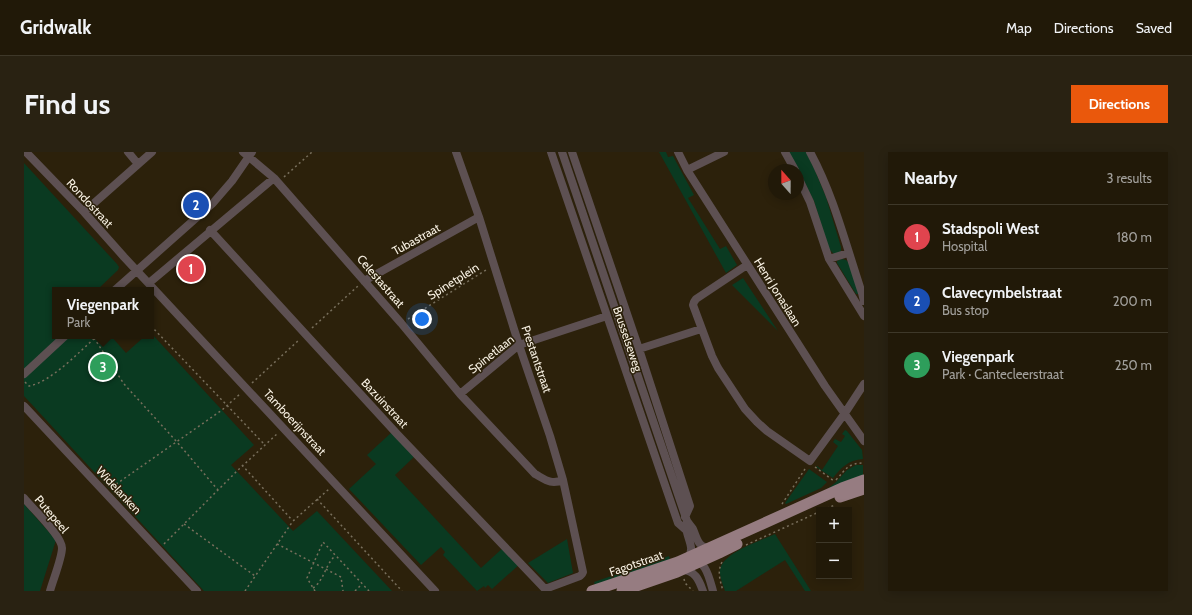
<!DOCTYPE html>
<html lang="en">
<head>
<meta charset="utf-8">
<style>
	:root { --surface:#211908; --page:#292212; --text:#f1f3f6; --muted:#a2a09c; --line:#3e3829; --accent:#ea580c }
	body { margin:0; font-family:Cabin,sans-serif; background:var(--page); color:var(--text) }
	.controls { position:absolute; right:12px; bottom:12px; display:grid; overflow:hidden; border-radius:0px; box-shadow:0 2px 10px #0003 }
	.controls button { width:36px; height:36px; display:grid; place-items:center; padding:0; border:0; border-bottom:1px solid var(--line); background:var(--surface); color:var(--text); font:20px sans-serif }
	.compass { position:absolute; left:744px; top:12px; width:36px; height:36px; border-radius:50%; background:var(--surface); box-shadow:0 2px 10px #0003; rotate:339deg }
	.you { position:absolute; left:398px; top:167px; width:14px; height:14px; margin:-10px; border:3px solid #fff; border-radius:50%; background:#1a73e8; box-shadow:0 0 0 6px #1a73e833 }
	.badge { display:grid; place-items:center; width:26px; height:26px; border-radius:50%; background:var(--accent); color:#fff; font-size:13px; font-weight:700 }
	.pin { position:absolute; translate:-50% -50%; border:2px solid #fff; box-shadow:0 1px 4px #0006 }
	.popup { position:absolute; left:28px; top:135px; width:102px; height:52px; box-sizing:border-box; display:grid; place-content:center; border-radius:0px; background:var(--surface); filter:drop-shadow(0 1px 3px #0005); font-size:13px; white-space:nowrap; color:var(--muted) }
	.popup b { font-size:15px; color:var(--text) }
	.popup::after { content:''; position:absolute; left:50%; top:100%; margin-left:-8px; border:8px solid transparent; border-top-color:var(--surface) }
	.list { margin:0; padding:0; list-style:none }
	h2 { display:flex; justify-content:space-between; align-items:center; height:52px; margin:0; padding:0 16px; font-size:17px }
	h2 small { font-size:13px; font-weight:400; color:var(--muted) }
	.list li { display:grid; grid-template-columns:26px 1fr auto; gap:12px; align-items:center; box-sizing:border-box; height:64px; padding:0 16px; border-top:1px solid var(--line) }
	.list b { display:block; font-size:15px; white-space:nowrap }
	.list p { margin:0; font-size:13px; white-space:nowrap; color:var(--muted) }
	.list em { font-size:13px; font-style:normal; color:var(--muted) }
	.map { position:relative; flex:none; width:840px; height:439px; overflow:hidden; border-radius:0px }
	header { display:flex; align-items:center; gap:24px; box-sizing:border-box; height:56px; padding:0 20px; background:var(--surface); border-bottom:1px solid var(--line) }
	header strong { font-size:19px }
	nav { display:flex; gap:22px; margin-inline-start:auto; font-size:14px }
	.intro { display:flex; align-items:center; justify-content:space-between; box-sizing:border-box; height:96px; padding:0 24px }
	h1 { margin:0; font-size:28px }
	.button { padding:10px 18px; border-radius:0px; background:var(--accent); color:#fff; font-size:14px; font-weight:700 }
	main { display:flex; gap:24px; padding:0 24px }
	aside { flex:1; background:var(--surface); border-radius:0px; box-shadow:0 2px 10px #0003 }
	.map>svg:first-child { display:block }
	.green { fill:#0a3a21 }
	.lines { fill:none; stroke-linecap:round; stroke-linejoin:round }
	.path { stroke:#786f5c; stroke-width:1.5; stroke-dasharray:2 3; stroke-linecap:butt }
	.minor { stroke:#5d5052; stroke-width:8 }
	.major { stroke:#967c81; stroke-width:11 }
	.labels { text-anchor:middle; dominant-baseline:central; stroke-width:3; stroke-linejoin:round; paint-order:stroke }
	.street-label { font-size:12px; fill:#f8f1e3; stroke:#2c210b }
</style>
</head>
<body>
<header>
<strong>Gridwalk</strong>
<nav><a>Map</a><a>Directions</a><a>Saved</a></nav>
</header>
<div class="intro"><h1>Find us</h1><a class="button">Directions</a></div>
<main>
<div class="map">
<svg width="840" height="439" viewBox="0 0 840 439">
	<rect width="100%" height="100%" fill="#2c210b"/>
	<!-- green -->
	<path class="green" d="M 635,0 L 642,0 L 644,5 L 649,4 L 670,43 L 664,46 L 696,97 L 702,94 L 713,113 L 702,121 Z
		M 765,0 L 782,0 L 790,16 L 802,45 L 817,95 L 817,99 L 811,103 L 805,97 L 790,49 Z
		M 0,11 L 93,112 L 95,115 L 94,118 L 73,138 L 31,138 L 31,184 L 87,184 L 102,201 L 121,184 L 127,184 L 127,181 L 230,293 L 207,313 L 269,379 L 293,359 L 368,439 L 180,439 L 0,244 Z
		M 818,107 L 822,108 L 825,111 L 835,141 L 834,142 L 832,142 L 813,111 L 813,109 Z
		M 719,126 L 754,179 L 708,133 Z
		M 821,278 L 823,279 L 838,298 L 839,307 C 824,308 817,316 809,326 L 792,315 L 793,314 L 798,318 L 814,294 L 809,290 L 811,287 L 817,290 L 821,284 L 818,282 Z
		M 368,280 L 391,304 L 371,323 L 457,416 L 481,394 L 497,411 L 468,437 L 464,433 L 461,436 L 460,434 L 453,439 L 419,403 L 421,400 L 417,395 L 397,413 L 325,337 L 352,312 L 343,303 Z
		M 832,313 L 839,313 L 839,325 L 801,339 L 812,330 L 823,318 Z
		M 785,317 L 803,330 L 797,336 L 762,352 L 761,351 Z
		M 0,352 L 32,388 L 16,439 L 0,439 Z
		M 751,382 L 787,439 L 781,439 L 761,408 L 712,439 L 701,439 C 699,433 695,424 696,417 C 700,400 736,389 751,382 Z
		M 543,387 L 549,421 L 524,431 L 504,411 Z
		M 645,404 L 647,411 L 572,436 L 570,430 Z"/>
	<g class="lines">
		<!-- path -->
		<path class="path" d="M 260,25 L 288,0
			M 384,167 L 462,118
			M 127,174 L 240,292
			M 288,176 L 334,134
			M 70,186 L 100,232 L 153,290 L 194,338
			M 1,230 L 5,234 C 27,230 55,200 73,184
			M 228,231 L 275,188
			M 218,313 L 268,368
			M 791,315 L 810,329
			M 812,328 C 822,317 824,311 840,311
			M 88,335 L 198,258 L 216,242
			M 293,347 L 378,439
			M 758,352 L 781,317
			M 798,358 L 811,353
			M 160,372 L 231,424
			M 140,392 L 213,319 L 254,281
			M 253,392 L 317,425 L 319,439
			M 722,393 L 795,360
			M 698,410 C 693,420 696,428 699,439
			M 660,427 L 661,431 L 669,439
			M 289,436 C 300,429 301,413 311,404
			M 221,439 L 269,369 L 305,337
			M 291,439 L 283,426 L 299,390 L 345,439
			M 331,439 L 338,432"/>
		<!-- minor -->
		<path class="minor" d="M 2,0 L 60,60 L 100,105 L 411,439
			M 104,0 L 114,12
			M 219,0 L 250,26 L 377,171 L 436,242 L 511,322 C 522,328 527,333 539,328
			M 527,0 L 654,371 L 662,378
			M 538,0 L 663,369 C 665,372 667,374 669,377 C 673,386 674,396 686,396
			M 548,0 L 615,197 L 666,354 L 661,365
			M 654,0 L 663,18 L 801,234 L 840,289
			M 761,0 L 771,18
			M 786,0 C 810,44 822,94 838,141 L 840,149
			M 663,18 L 700,0
			M 774,25 L 786,50 L 805,107 L 840,164
			M 60,60 L 128,0
			M 186,78 L 374,283 L 521,437 L 556,424 L 558,422 L 559,420 L 539,328 L 526,284 L 495,193 L 455,65 L 432,0
			M 805,107 L 824,101
			M 723,113 L 672,147 L 670,150 L 669,153 L 688,204 L 694,216 L 721,257 L 733,270 L 743,279 L 786,309 L 821,261 L 840,232
			M 340,129 L 455,65
			M 125,131 L 250,26
			M 91,138 L 189,51 L 208,29 L 228,0
			M 615,197 L 677,177
			M 0,222 L 41,184
			M 436,242 L 495,193 L 583,164
			M 0,254 L 173,439
			M 0,346 C 9,357 38,384 38,396 C 38,406 29,428 26,439
			M 662,374 C 662,385 672,396 664,406 C 682,407 685,425 689,439
			M 658,418 C 671,418 675,428 679,439"/>
		<!-- major -->
		<path class="major" d="M 816,345 L 840,337
			M 568,439 L 654,410 L 818,336 L 840,328
			M 598,439 L 653,420 L 695,401 L 713,392"/>
	</g>
	<g class="labels">
		<!-- street labels -->
		<g class="street-label">
			<text transform="translate(66 51) rotate(47)">Rondostraat</text>
			<text transform="translate(392 87) rotate(-29)">Tubastraat</text>
			<text transform="translate(357 129) rotate(49)">Celestastraat</text>
			<text transform="translate(429 129) rotate(-32)">Spinetplein</text>
			<text transform="translate(754 140) rotate(58)">Henri Jonaslaan</text>
			<text transform="translate(604 187) rotate(71)">Brusselseweg</text>
			<text transform="translate(467 202) rotate(-38)">Spinetlaan</text>
			<text transform="translate(513 207) rotate(71)">Prestantstraat</text>
			<text transform="translate(361 251) rotate(47)">Bazuinstraat</text>
			<text transform="translate(271 270) rotate(47)">Tamboerijnstraat</text>
			<text transform="translate(95 338) rotate(47)">Widelanken</text>
			<text transform="translate(28 362) rotate(50)">Putepeel</text>
			<text transform="translate(612 411) rotate(-19)">Fagotstraat</text>
		</g>
	</g>
</svg>
<div class="controls">
<button>+</button>
<button>−</button>
</div>
<svg class="compass" viewBox="-18 -18 36 36"><path d="M0-13l5 13h-10z" fill="#e53935"/><path d="M0 13l5-13h-10z" fill="#a2a09c"/></svg>
<div class="you"></div>
<div class="pin badge" style="left:167px;top:117px;background:#e0444e">1</div>
<div class="pin badge" style="left:172px;top:53px;background:#1a4fb4">2</div>
<div class="pin badge" style="left:79px;top:215px;background:#2e9e5b">3</div>
<div class="popup"><b>Viegenpark</b>Park</div>
</div>
<aside>
<h2>Nearby<small>3 results</small></h2>
<ul class="list">
<li><span class="badge" style="background:#e0444e">1</span><div><b>Stadspoli West</b><p>Hospital</p></div><em>180 m</em></li>
<li><span class="badge" style="background:#1a4fb4">2</span><div><b>Clavecymbelstraat</b><p>Bus stop</p></div><em>200 m</em></li>
<li><span class="badge" style="background:#2e9e5b">3</span><div><b>Viegenpark</b><p>Park · Cantecleerstraat</p></div><em>250 m</em></li>
</ul>
</aside>
</main>
</body>
</html>
